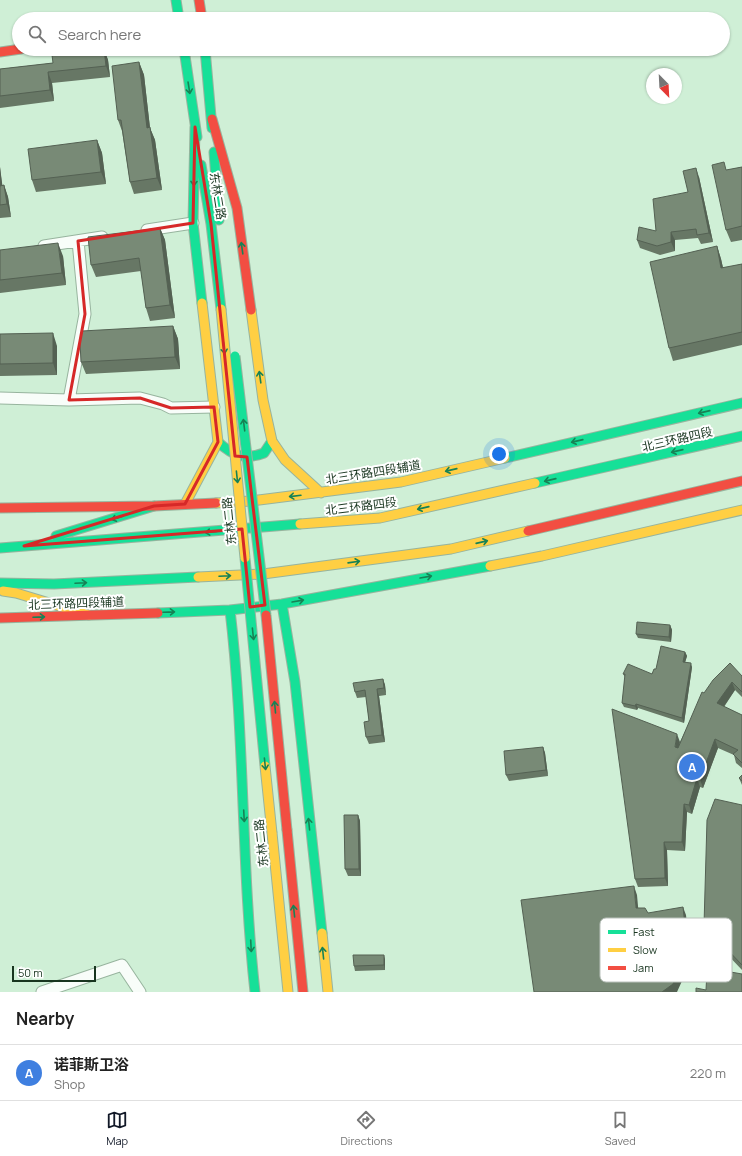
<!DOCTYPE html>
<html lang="en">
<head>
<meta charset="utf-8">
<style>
	:root { --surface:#fff; --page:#f2f2f2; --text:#222; --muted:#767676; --line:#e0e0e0; --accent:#111827 }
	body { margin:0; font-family:Manrope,"Noto Sans SC",sans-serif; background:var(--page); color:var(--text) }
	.compass { position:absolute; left:646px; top:68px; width:36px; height:36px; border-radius:50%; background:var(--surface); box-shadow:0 1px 3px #0004; rotate:156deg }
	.scale { position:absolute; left:12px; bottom:10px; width:84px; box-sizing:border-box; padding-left:4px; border:2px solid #18351f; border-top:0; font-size:11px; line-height:14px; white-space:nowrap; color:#18351f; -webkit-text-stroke:3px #fff; paint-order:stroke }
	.you { position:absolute; left:499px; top:454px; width:14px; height:14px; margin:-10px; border:3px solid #fff; border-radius:50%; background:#1a73e8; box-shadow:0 0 0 6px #1a73e833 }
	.badge { display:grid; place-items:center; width:26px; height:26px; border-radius:50%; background:var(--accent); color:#fff; font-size:13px; font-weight:700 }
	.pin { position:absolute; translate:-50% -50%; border:2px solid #fff; box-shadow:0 1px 4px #0006 }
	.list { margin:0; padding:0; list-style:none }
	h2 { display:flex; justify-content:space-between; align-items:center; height:52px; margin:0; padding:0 16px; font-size:17px }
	h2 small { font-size:13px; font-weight:400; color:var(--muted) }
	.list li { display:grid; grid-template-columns:26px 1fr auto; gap:12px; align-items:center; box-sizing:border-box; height:56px; padding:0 16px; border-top:1px solid var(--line) }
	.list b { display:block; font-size:15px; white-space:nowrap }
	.list p { margin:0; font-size:13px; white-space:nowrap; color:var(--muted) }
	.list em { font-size:13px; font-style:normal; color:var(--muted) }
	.icon { flex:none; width:22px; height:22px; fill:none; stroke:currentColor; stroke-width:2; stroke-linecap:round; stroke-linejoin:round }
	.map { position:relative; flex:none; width:742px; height:992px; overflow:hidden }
	.search { position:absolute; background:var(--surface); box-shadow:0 1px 3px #0004; left:12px; right:12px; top:12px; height:44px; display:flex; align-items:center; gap:10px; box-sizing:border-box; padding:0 14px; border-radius:22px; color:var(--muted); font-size:15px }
	.sheet { height:108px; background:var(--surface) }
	nav { display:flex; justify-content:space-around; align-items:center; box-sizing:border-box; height:56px; border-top:1px solid var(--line); background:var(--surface); font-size:11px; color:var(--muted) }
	nav a { display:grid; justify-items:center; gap:2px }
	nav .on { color:var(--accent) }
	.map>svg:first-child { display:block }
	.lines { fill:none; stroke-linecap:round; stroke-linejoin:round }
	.street-casing { stroke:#97b49e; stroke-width:13 }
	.fast-casing { stroke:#97b49e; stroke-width:11 }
	.slow-casing { stroke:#97b49e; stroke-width:11 }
	.jam-casing { stroke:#97b49e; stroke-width:11 }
	.street { stroke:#f8fdf9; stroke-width:11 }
	.fast { stroke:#16e098; stroke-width:9 }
	.slow { stroke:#ffcf43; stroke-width:9 }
	.jam { stroke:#f24e42; stroke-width:9 }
	.fast-bridge-casing { stroke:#97b49e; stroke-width:11; stroke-linecap:butt }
	.slow-bridge-casing { stroke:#97b49e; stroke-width:11; stroke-linecap:butt }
	.jam-bridge-casing { stroke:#97b49e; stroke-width:11; stroke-linecap:butt }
	.fast-bridge { stroke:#16e098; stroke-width:9 }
	.slow-bridge { stroke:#ffcf43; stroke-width:9 }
	.jam-bridge { stroke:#f24e42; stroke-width:9 }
	.wall { fill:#677765 }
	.shaded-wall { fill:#546153 }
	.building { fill:#788a76; stroke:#546153 }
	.oneway { stroke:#178255 }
	.marked { fill:none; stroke:#d62828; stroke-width:3; stroke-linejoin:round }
	.labels { text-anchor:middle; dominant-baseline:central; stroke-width:4; stroke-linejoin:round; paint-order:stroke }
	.street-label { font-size:12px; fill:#18351f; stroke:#fff }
	.key { fill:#fff; stroke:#bac2bc; stroke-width:1 }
	.key-label { font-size:11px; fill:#18351f }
</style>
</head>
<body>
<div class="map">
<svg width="742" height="992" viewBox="0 0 742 992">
	<rect width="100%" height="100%" fill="#cfefd6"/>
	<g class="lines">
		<!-- street casing -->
		<g class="street-casing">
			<path id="street" d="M 147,230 L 193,223
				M 44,246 L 102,237
				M 0,398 L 69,400 L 85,314 L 78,241
				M 69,400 L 140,398 L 163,404 L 171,408 L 214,407
				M 42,992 L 122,965 L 140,992"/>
		</g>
		<!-- fast casing -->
		<g class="fast-casing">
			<path id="fast" d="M 176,0 L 179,19
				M 184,49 L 197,137
				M 205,49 L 212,128
				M 195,127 L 193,223 L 202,303
				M 214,152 L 219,220
				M 201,165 L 211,224 L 221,309
				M 218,442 C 233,456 245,460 264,453 L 272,441
				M 505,458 L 742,403
				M 535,483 L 742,436
				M 56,536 L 154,506
				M 0,548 L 300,524
				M 0,583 L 54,584 L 198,577
				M 282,604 L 295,682 L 322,933
				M 230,610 C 245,737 241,865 255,992
				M 158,613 L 230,610 L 282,604 L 490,566"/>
		</g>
		<!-- slow casing -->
		<g class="slow-casing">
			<path id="slow" d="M 251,310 L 263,400 L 272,441 L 285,460 L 321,493
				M 216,503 L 251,501 L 401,482 L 505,458
				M 185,504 L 218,442 L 202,303
				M 300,524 L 380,518 L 535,483
				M 490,566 L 542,556 L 742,510
				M 198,577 L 263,574 L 451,549 L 528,531
				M 3,591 L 16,593 L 89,615
				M 272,833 L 288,992
				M 322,933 L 328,992"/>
		</g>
		<!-- jam casing -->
		<g class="jam-casing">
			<path id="jam" d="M 199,0 L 202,19
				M 0,52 L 21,49
				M 212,119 L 237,208 L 251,310
				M 0,508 L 154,506 L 216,503
				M 528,531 L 742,481
				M 0,618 L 158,613
				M 287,830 L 303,992"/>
		</g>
		<!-- street -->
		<use href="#street" class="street"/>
		<!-- fast -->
		<use href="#fast" class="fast"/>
		<!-- slow -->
		<use href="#slow" class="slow"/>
		<!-- jam -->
		<use href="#jam" class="jam"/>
		<!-- fast-bridge casing -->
		<g class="fast-bridge-casing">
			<path id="fast-bridge" d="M 235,356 L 266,615
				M 245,558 L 265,766"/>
		</g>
		<!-- slow-bridge casing -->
		<g class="slow-bridge-casing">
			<path id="slow-bridge" d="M 221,309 L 245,558
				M 265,766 L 272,833"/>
		</g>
		<!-- jam-bridge casing -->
		<g class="jam-bridge-casing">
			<path id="jam-bridge" d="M 266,615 L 287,830"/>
		</g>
		<!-- fast-bridge -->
		<use href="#fast-bridge" class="fast-bridge"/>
		<!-- slow-bridge -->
		<use href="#slow-bridge" class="slow-bridge"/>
		<!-- jam-bridge -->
		<use href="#jam-bridge" class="jam-bridge"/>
	</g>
	<!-- wall -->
	<path class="wall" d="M 104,49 L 108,60 L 110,77 L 52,83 L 54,101 L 0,108 L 0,69 L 53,63 Z
		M 139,62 L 144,75 L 150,128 L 155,140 L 162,190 L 134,194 L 130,182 L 122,131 L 118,120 Z
		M 97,140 L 102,153 L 106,184 L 36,192 L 32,180 Z
		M 0,167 L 2,185 L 4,185 L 8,197 L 11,217 L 0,218 Z
		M 742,167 L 742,240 L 731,242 L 726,230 L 727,170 Z
		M 699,177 L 713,242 L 701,244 L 698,238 L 675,240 L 675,251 L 660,255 L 640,248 L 637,240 L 656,231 L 688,192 Z
		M 160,228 L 165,240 L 175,318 L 150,321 L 146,308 L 141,271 L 96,277 L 91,265 Z
		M 717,246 L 721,259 L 723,268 L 742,264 L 742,345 L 673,361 L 669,348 Z
		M 0,250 L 63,256 L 66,285 L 0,293 Z
		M 173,326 L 178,339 L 180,369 L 86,374 L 81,362 Z
		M 0,334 L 57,346 L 57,375 L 0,376 Z
		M 670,625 L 672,630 L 671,642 L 638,638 L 636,634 Z
		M 685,652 L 687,656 L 685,662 L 692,667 L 684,723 L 638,708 L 637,710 L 624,707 L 622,703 L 625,677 L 623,674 L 652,674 L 656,669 Z
		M 742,676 L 742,697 L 735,690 L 724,707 L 742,715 L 742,768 L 736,763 L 734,755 L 718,748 L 703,788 L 700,787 L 692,814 L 687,812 L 685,851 L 667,850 L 668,886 L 638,887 L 635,879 L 680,742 L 704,693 Z
		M 383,679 L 385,685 L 386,695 L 379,696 L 385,742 L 369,744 L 366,737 L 369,721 L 366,697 L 357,698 L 355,692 Z
		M 543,747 L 545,753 L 548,776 L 509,781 L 506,775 Z
		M 742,775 L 742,785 L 739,778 Z
		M 742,805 L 742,970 L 707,933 L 704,925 Z
		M 358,815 L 360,821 L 361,876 L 348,876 L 345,869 Z
		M 385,959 L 385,970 L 355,971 L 354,966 Z"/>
	<!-- shaded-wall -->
	<path class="shaded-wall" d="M 104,49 L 108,60 L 110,77 L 106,66 Z
		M 139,62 L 144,75 L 150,128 L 155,140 L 162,190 L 157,178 L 147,128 Z
		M 48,72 L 52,83 L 54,101 L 50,90 Z
		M 97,140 L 102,153 L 106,184 L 101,172 Z
		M 0,167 L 4,198 L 0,187 Z
		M 696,168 L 699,177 L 713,242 L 709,233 Z
		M 4,185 L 8,197 L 11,217 L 7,204 Z
		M 160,228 L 165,240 L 175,318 L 170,305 Z
		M 671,232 L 675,240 L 675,251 L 671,242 Z
		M 58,243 L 63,256 L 66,285 L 62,273 Z
		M 717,246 L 721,259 L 726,281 L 721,268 Z
		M 173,326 L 178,339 L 180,369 L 175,357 Z
		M 53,333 L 57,346 L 57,375 L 53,363 Z
		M 670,625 L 672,630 L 671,642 L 669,637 Z
		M 685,652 L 687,656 L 684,666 L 683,662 Z
		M 691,663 L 692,667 L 684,723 L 682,718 Z
		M 383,679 L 385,685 L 386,695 L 384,688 Z
		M 732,682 L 735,690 L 720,712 L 717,703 Z
		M 377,689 L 379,696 L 385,742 L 382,735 Z
		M 636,704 L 638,708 L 637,710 L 635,706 Z
		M 677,734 L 680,742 L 678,755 L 675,747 Z
		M 715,739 L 718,748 L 703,788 L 700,779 Z
		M 543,747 L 545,753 L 548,776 L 546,770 Z
		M 697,778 L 700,787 L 692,814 L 689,805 Z
		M 684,804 L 687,812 L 685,851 L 682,842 Z
		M 358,815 L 360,821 L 361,876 L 359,869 Z
		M 664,842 L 667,850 L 668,886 L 665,878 Z
		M 634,886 L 637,895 L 639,917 L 636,908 Z
		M 683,907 L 686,915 L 691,961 L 677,992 L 662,992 Z
		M 384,955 L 385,959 L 385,970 L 384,965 Z"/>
	<!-- building -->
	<path class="building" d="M 101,49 L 104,49 L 106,66 L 48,72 L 50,90 L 0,96 L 0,69 L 53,63 L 52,55 Z
		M 139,62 L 147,128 L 150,127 L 157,178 L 130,182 L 121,120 L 118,120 L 112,66 Z
		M 97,140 L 101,172 L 32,180 L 28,149 Z
		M 724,162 L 726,170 L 742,167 L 742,226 L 726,230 L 712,165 Z
		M 696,168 L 709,233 L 697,235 L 696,229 L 671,232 L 671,242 L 657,246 L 637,240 L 639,227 L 656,231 L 653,199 L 688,192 L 683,171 Z
		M 4,185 L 7,204 L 0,205 L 0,186 Z
		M 160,228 L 170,305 L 146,308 L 139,258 L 91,265 L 88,237 Z
		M 58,243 L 62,273 L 0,280 L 0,250 Z
		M 717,246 L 721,268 L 742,264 L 742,332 L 669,348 L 650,262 Z
		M 173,326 L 175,357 L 81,362 L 80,342 L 82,331 Z
		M 53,333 L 53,363 L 0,364 L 0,334 Z
		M 637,622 L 670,625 L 669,637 L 636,634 Z
		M 661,646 L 685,652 L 683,662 L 691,663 L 682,718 L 636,704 L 635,706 L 622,703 L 625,674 L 623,674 L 628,664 L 652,674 L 654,669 L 656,669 Z
		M 730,663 L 742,676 L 742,692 L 732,682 L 717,703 L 742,715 L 742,763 L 733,754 L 738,750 L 715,739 L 700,779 L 697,778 L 689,805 L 684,804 L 682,842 L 664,842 L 665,878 L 635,879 L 612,709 L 677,734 L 675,747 L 678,748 L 702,692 L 704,693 L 713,680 Z
		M 383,679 L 384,688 L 377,689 L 382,735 L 366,737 L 364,722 L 369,721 L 365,690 L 355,692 L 353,683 Z
		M 543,747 L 546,770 L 506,775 L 504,751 Z
		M 742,775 L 742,781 L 739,778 Z
		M 715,799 L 742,805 L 742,965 L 704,925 L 707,820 Z
		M 344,815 L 358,815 L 359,869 L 345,869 Z
		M 634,886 L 636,908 L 645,908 L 648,913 L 683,907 L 688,952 L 673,984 L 662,992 L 534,992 L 521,900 Z
		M 353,955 L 384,955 L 384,965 L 354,966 Z
		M 707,971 L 725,971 L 742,974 L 742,992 L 696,992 L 696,988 L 706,990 Z"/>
	<!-- one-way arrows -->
	<defs><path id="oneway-shaft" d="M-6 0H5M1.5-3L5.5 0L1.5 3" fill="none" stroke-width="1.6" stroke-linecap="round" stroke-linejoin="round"/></defs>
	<g class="oneway">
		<use href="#oneway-shaft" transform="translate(189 88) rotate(81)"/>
		<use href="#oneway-shaft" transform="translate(194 180) rotate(91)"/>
		<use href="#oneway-shaft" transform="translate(242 248) rotate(-98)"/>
		<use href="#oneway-shaft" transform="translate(224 348) rotate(84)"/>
		<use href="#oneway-shaft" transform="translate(260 377) rotate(-98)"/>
		<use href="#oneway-shaft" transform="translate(704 412) rotate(167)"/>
		<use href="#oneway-shaft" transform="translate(244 425) rotate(-97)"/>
		<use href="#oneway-shaft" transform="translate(577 441) rotate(167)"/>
		<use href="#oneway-shaft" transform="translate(677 451) rotate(167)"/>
		<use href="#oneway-shaft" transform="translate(451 470) rotate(167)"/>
		<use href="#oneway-shaft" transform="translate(237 477) rotate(84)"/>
		<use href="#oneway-shaft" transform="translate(550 480) rotate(167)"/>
		<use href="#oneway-shaft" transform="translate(295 496) rotate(173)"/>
		<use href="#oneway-shaft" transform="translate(423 508) rotate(167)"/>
		<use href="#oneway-shaft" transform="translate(117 518) rotate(163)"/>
		<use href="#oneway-shaft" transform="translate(211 532) rotate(175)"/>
		<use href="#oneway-shaft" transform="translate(482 542) rotate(-13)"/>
		<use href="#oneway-shaft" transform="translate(354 562) rotate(-8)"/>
		<use href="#oneway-shaft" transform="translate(225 576) rotate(-3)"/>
		<use href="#oneway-shaft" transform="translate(426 577) rotate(-10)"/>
		<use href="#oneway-shaft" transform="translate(81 583) rotate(-3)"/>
		<use href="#oneway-shaft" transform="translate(298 601) rotate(-10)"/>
		<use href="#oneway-shaft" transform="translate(169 612) rotate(-2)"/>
		<use href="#oneway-shaft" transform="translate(39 617) rotate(-2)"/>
		<use href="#oneway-shaft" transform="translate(253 634) rotate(84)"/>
		<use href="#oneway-shaft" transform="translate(275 707) rotate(-95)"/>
		<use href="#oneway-shaft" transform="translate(265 764) rotate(84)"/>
		<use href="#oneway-shaft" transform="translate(244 816) rotate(87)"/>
		<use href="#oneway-shaft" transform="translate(309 824) rotate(-96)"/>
		<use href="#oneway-shaft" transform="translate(294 911) rotate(-96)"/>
		<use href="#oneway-shaft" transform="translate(251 946) rotate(87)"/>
		<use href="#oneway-shaft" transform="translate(323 953) rotate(-96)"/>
	</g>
	<!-- marked area -->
	<path class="marked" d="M 195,127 L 211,224 L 235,456 L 247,457 L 265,605 L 250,607 L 242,529 L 24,546 L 154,506 L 185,504 L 218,442 L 214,407 L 171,408 L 140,398 L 69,400 L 85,314 L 78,241 L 193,223 Z"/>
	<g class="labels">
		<!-- street labels -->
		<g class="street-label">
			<text transform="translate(218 196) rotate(81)">东林二路</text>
			<text transform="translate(677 439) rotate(-13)">北三环路四段</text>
			<text transform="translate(373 472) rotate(-9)">北三环路四段辅道</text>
			<text transform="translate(361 506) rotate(-7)">北三环路四段</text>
			<text transform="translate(229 521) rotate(-96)">东林二路</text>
			<text transform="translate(76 603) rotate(-2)">北三环路四段辅道</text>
			<text transform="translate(261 843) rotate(-96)">东林二路</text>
		</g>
	</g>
	<!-- legend -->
	<rect x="600" y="918" width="132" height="64" rx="6" class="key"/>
	<rect x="608" y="930" width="18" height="4" fill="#16e098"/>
	<rect x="608" y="948" width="18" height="4" fill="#ffcf43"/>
	<rect x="608" y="966" width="18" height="4" fill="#f24e42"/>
	<g class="key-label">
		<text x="633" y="936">Fast</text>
		<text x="633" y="954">Slow</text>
		<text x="633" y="972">Jam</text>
	</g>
</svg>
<svg class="compass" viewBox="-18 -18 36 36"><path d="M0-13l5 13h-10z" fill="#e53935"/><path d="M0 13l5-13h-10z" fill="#767676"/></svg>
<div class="scale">50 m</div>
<div class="you"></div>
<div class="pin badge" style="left:692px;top:767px;background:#3f7fe0">A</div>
<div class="search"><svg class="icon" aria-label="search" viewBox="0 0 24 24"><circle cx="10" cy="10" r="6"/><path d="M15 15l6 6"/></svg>Search here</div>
</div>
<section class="sheet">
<h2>Nearby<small></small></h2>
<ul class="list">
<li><span class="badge" style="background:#3f7fe0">A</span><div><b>诺菲斯卫浴</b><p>Shop</p></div><em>220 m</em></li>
</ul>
</section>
<nav>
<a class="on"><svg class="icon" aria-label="map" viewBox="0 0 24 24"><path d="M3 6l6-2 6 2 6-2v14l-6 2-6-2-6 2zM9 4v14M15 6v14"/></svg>Map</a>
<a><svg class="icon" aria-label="directions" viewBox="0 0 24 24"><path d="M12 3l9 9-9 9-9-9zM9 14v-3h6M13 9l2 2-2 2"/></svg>Directions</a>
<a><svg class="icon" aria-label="saved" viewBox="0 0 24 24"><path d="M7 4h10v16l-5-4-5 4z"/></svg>Saved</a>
</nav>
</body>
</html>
